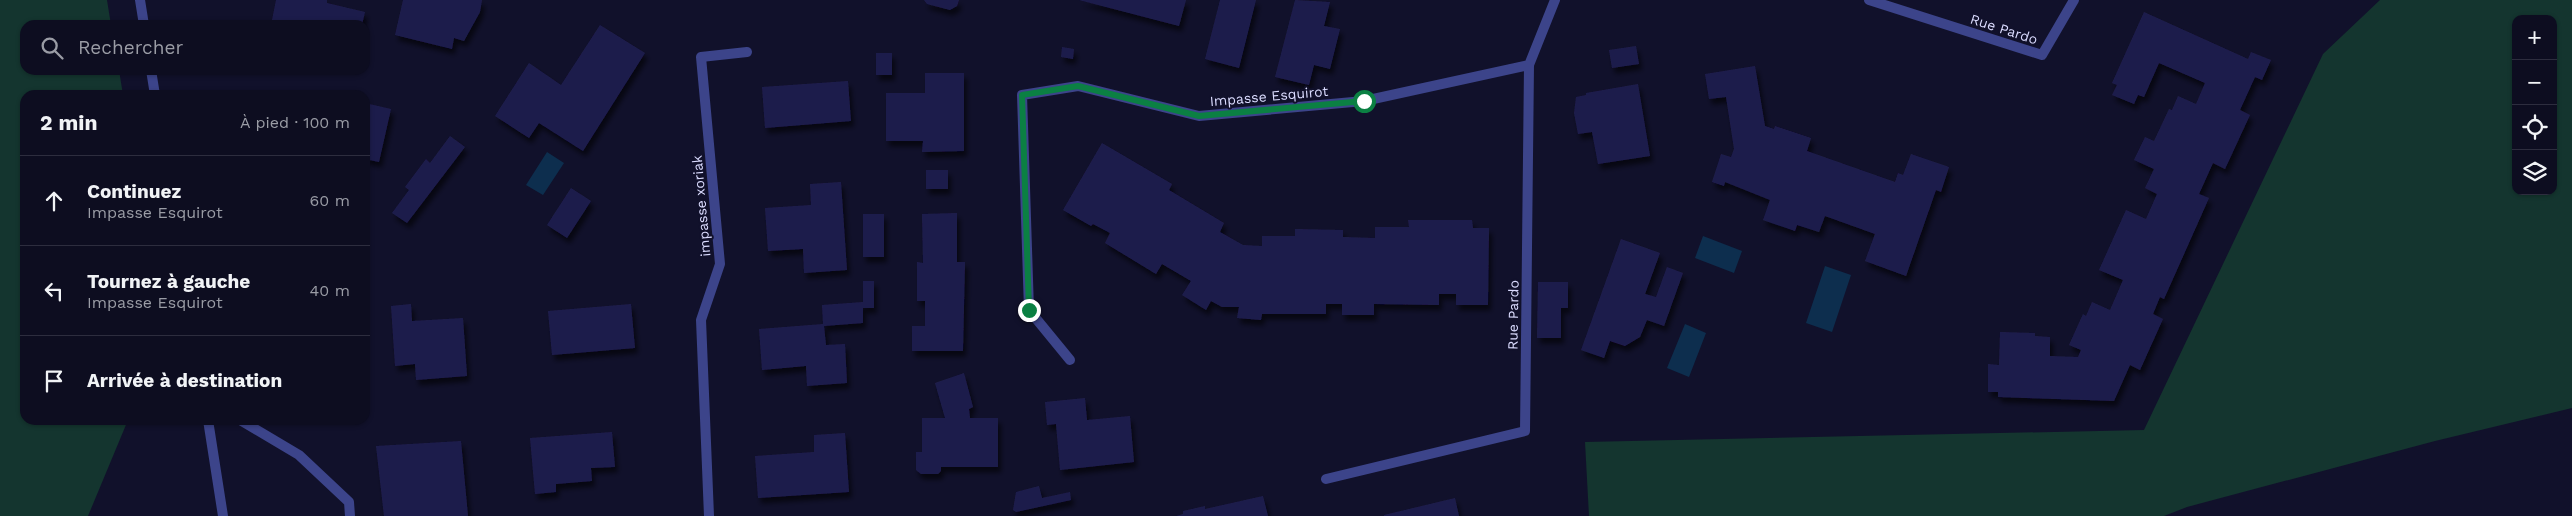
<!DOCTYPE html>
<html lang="fr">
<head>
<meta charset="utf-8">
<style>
	:root { --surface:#0d0d20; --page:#1b1b2d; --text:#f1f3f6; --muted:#9a9ca5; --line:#2d2d3e }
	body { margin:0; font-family:"Work Sans",sans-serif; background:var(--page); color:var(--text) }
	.controls { position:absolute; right:15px; top:15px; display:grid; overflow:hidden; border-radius:10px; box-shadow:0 1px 4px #0004 }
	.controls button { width:45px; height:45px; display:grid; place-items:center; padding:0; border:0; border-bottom:1px solid var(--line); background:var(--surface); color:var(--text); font:25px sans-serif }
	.stop { position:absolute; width:15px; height:15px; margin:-11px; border:4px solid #0b8043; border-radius:50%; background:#fff }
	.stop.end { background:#0b8043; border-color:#fff; box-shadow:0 1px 5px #0008 }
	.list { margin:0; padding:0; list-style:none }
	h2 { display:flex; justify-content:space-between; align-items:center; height:65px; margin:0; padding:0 20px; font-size:21px }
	h2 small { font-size:16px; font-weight:400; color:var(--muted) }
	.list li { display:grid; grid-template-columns:32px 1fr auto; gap:15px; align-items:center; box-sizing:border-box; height:90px; padding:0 20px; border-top:1px solid var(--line) }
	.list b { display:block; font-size:19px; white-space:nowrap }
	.list p { margin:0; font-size:16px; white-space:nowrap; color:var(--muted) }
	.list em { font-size:16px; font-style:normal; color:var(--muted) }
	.icon { flex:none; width:28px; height:28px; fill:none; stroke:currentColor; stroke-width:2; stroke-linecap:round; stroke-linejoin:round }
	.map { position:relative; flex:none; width:2572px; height:516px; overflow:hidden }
	.search { position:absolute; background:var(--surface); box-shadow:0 1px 4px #0004; left:20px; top:20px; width:350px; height:55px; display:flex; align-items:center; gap:12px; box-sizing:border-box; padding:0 18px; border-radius:15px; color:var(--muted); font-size:19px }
	.panel { position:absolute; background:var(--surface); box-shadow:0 1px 4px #0004; left:20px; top:90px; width:350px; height:335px; border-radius:15px }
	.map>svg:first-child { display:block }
	.green { fill:#14352f; fill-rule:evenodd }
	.water { fill:#0d2e4e }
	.building { fill:#1f1d4c; filter:url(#shadow) }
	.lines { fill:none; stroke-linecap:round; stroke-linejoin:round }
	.street { stroke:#3c448a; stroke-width:10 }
	.route { stroke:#0b8043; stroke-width:6 }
	.labels { text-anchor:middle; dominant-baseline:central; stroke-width:4; stroke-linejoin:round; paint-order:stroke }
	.street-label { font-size:14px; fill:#dbdcff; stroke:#11112b }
</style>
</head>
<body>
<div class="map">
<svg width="2572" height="516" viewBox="0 0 2572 516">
	<defs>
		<filter id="shadow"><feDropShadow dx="3" dy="5.5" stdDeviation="2.5" flood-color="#0009"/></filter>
	</defs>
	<rect width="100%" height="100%" fill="#11112b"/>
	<!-- green -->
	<path class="green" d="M 0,0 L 107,0 L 111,25 L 25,25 L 25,70 L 119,70 L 123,95 L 25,95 L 25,420 L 128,420 L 88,516 L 0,516 Z
		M 2380,0 L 2572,0 L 2572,408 L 2435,441 L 2187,507 L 2164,516 L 1589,516 L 1585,442 L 2144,430 L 2323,54 ZM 2516,19 L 2553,19 L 2553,191 L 2516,191 Z"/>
	<!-- water -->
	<path class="water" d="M 547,152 L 564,163 L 543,195 L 526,185 Z
		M 1703,236 L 1742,251 L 1734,273 L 1695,258 Z
		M 1825,266 L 1851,275 L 1832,332 L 1806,323 Z
		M 1685,324 L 1706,333 L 1689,377 L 1667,368 Z"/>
	<!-- building -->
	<path class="building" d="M 276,0 L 327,0 L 327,3 L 365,12 L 362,25 L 271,25 Z
		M 403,0 L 482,0 L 480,12 L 464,41 L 454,38 L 452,49 L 395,35 Z
		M 924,0 L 959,0 L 957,6 L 950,10 L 927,4 Z
		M 1079,0 L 1186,0 L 1179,26 Z
		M 1220,0 L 1256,0 L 1239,68 L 1205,59 Z
		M 1295,0 L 1330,2 L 1324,26 L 1340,29 L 1330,69 L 1314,65 L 1309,85 L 1275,77 Z
		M 2144,12 L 2248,59 L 2251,52 L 2271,60 L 2262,80 L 2255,77 L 2240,110 L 2250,115 L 2225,169 L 2213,163 L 2199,194 L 2209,198 L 2164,299 L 2160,297 L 2153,314 L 2163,319 L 2140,370 L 2130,365 L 2114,401 L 1998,397 L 1998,392 L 1988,392 L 1988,364 L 1999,365 L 2000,332 L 2035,333 L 2035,336 L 2050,337 L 2050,356 L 2078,357 L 2081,350 L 2069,345 L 2083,314 L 2086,316 L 2092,302 L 2110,310 L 2123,280 L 2099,270 L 2126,210 L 2146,219 L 2157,194 L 2145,188 L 2154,169 L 2134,160 L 2145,137 L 2154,141 L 2169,109 L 2172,110 L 2178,96 L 2196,104 L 2205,83 L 2159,63 L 2144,97 L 2138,95 L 2134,104 L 2112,95 L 2117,85 L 2112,83 Z
		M 600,25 L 645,53 L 583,151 L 539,123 L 529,138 L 495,116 L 529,63 L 561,85 Z
		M 1636,46 L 1639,64 L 1612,68 L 1609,50 Z
		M 1062,47 L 1074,49 L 1073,59 L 1061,57 Z
		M 876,53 L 892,53 L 892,75 L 876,75 Z
		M 1755,66 L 1765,126 L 1774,129 L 1775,126 L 1811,138 L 1807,151 L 1895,182 L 1898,173 L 1903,175 L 1911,154 L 1949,167 L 1941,192 L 1936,190 L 1906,276 L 1865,261 L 1875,234 L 1825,216 L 1819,232 L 1797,225 L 1795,231 L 1763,220 L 1770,200 L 1725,182 L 1724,186 L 1712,182 L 1721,154 L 1731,157 L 1734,149 L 1726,97 L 1709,99 L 1705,74 Z
		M 925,73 L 964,73 L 964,151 L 922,152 L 923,141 L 886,141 L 886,93 L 925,93 Z
		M 848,81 L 851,121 L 765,128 L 762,87 Z
		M 1638,84 L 1650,156 L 1598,164 L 1592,132 L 1578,134 L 1574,113 L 1576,97 L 1586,95 L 1586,93 Z
		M 365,103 L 391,109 L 379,162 L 365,159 Z
		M 450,136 L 465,147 L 407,223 L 392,213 L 409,190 L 405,187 L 426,159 L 430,163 Z
		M 1102,143 L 1172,184 L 1169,190 L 1224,223 L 1220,232 L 1243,245 L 1262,246 L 1262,236 L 1295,236 L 1295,229 L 1343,230 L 1343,237 L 1375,238 L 1375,227 L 1409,227 L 1408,220 L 1472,220 L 1473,228 L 1489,228 L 1488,305 L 1456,305 L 1456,294 L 1439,294 L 1439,305 L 1374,304 L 1374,315 L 1342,315 L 1342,304 L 1326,304 L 1326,314 L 1262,314 L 1261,320 L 1237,318 L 1239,307 L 1222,307 L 1211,301 L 1206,310 L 1182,295 L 1191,281 L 1162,264 L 1156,274 L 1105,243 L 1110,233 L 1093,224 L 1091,226 L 1063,210 Z
		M 926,170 L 948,170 L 948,189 L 926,189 Z
		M 841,182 L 847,270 L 804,273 L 803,249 L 768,251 L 765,208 L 811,205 L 810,184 Z
		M 571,188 L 591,201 L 567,238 L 547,225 Z
		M 957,213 L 957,262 L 965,262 L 963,351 L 912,351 L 912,326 L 925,326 L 925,301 L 917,301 L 917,262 L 923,263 L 922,214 Z
		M 863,214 L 884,214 L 884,257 L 863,257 Z
		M 1621,239 L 1660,253 L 1645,294 L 1656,297 L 1667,267 L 1683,273 L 1664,326 L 1647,320 L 1640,337 L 1625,346 L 1610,341 L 1604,358 L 1581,350 Z
		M 863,281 L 874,281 L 874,308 L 863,308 L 863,323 L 824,326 L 826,345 L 845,344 L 847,383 L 807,386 L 806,366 L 762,370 L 759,329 L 823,324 L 822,305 L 863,302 Z
		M 1538,282 L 1568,282 L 1568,308 L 1561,308 L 1561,338 L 1537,338 Z
		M 411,304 L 412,321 L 463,318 L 467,376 L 416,380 L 415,364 L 395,366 L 391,306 Z
		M 631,304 L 635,348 L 552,355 L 548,311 Z
		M 964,373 L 973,407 L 969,409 L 970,418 L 998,418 L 998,467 L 941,467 L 941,471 L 938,474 L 921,474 L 916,470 L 916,452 L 922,452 L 922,418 L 945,418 L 935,383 Z
		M 1085,398 L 1087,420 L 1130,416 L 1134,462 L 1060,470 L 1056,424 L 1047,425 L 1045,402 Z
		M 612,432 L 615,467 L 591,468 L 592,481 L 556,484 L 556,492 L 535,494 L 530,438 Z
		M 845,433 L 849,492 L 758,498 L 755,456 L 814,452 L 814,435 Z
		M 461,441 L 468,516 L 384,516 L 376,446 Z
		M 1039,486 L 1042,498 L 1070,492 L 1071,500 L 1016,512 L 1013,510 L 1016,492 Z
		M 1263,496 L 1268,516 L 1176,516 L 1183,514 L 1183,511 L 1205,506 L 1205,509 Z
		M 1455,498 L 1459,516 L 1384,516 L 1384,515 Z"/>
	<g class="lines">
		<!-- street -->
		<path class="street" d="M 140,0 L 144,25
			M 1869,0 L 2042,55 L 2074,0
			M 151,70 L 155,95
			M 1070,360 L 1029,310 L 1022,95 L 1078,86 L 1199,116 L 1364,101 L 1529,65
			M 208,420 L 223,516
			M 240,420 L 299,455 L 349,502 L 350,516
			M 1326,479 L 1525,431 L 1529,65 L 1555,0
			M 709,516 L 701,320 L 720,264 L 701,57 L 747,52"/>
	</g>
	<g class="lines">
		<!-- route -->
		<path class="route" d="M 1029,310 L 1022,95 L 1078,86 L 1199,116 L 1364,101"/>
	</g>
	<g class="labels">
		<!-- street labels -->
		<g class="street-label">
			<text transform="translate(2004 29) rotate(18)">Rue Pardo</text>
			<text transform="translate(1269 96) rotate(-5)">Impasse Esquirot</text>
			<text transform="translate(701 206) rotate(-95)">impasse xoriak</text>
			<text transform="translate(1513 315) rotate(-89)">Rue Pardo</text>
		</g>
	</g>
</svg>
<div class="controls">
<button>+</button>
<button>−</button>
<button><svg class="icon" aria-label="locate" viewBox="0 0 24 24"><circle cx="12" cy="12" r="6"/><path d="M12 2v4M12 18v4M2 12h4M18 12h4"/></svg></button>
<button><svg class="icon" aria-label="layers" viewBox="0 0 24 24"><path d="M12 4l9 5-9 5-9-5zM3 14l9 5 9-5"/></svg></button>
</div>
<div class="stop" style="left:1364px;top:101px"></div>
<div class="stop end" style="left:1029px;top:310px"></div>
<div class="search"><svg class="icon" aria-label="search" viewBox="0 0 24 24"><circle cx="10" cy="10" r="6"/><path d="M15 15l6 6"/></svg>Rechercher</div>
<section class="panel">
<h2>2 min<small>À pied · 100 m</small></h2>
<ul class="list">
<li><svg class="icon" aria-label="ahead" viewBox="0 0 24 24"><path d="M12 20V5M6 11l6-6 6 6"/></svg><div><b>Continuez</b><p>Impasse Esquirot</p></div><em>60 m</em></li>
<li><svg class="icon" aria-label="left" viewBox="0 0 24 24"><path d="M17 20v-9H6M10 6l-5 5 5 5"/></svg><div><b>Tournez à gauche</b><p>Impasse Esquirot</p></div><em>40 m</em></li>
<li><svg class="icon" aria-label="arrive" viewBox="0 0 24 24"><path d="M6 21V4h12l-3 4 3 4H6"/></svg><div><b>Arrivée à destination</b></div></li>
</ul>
</section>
</div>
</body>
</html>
